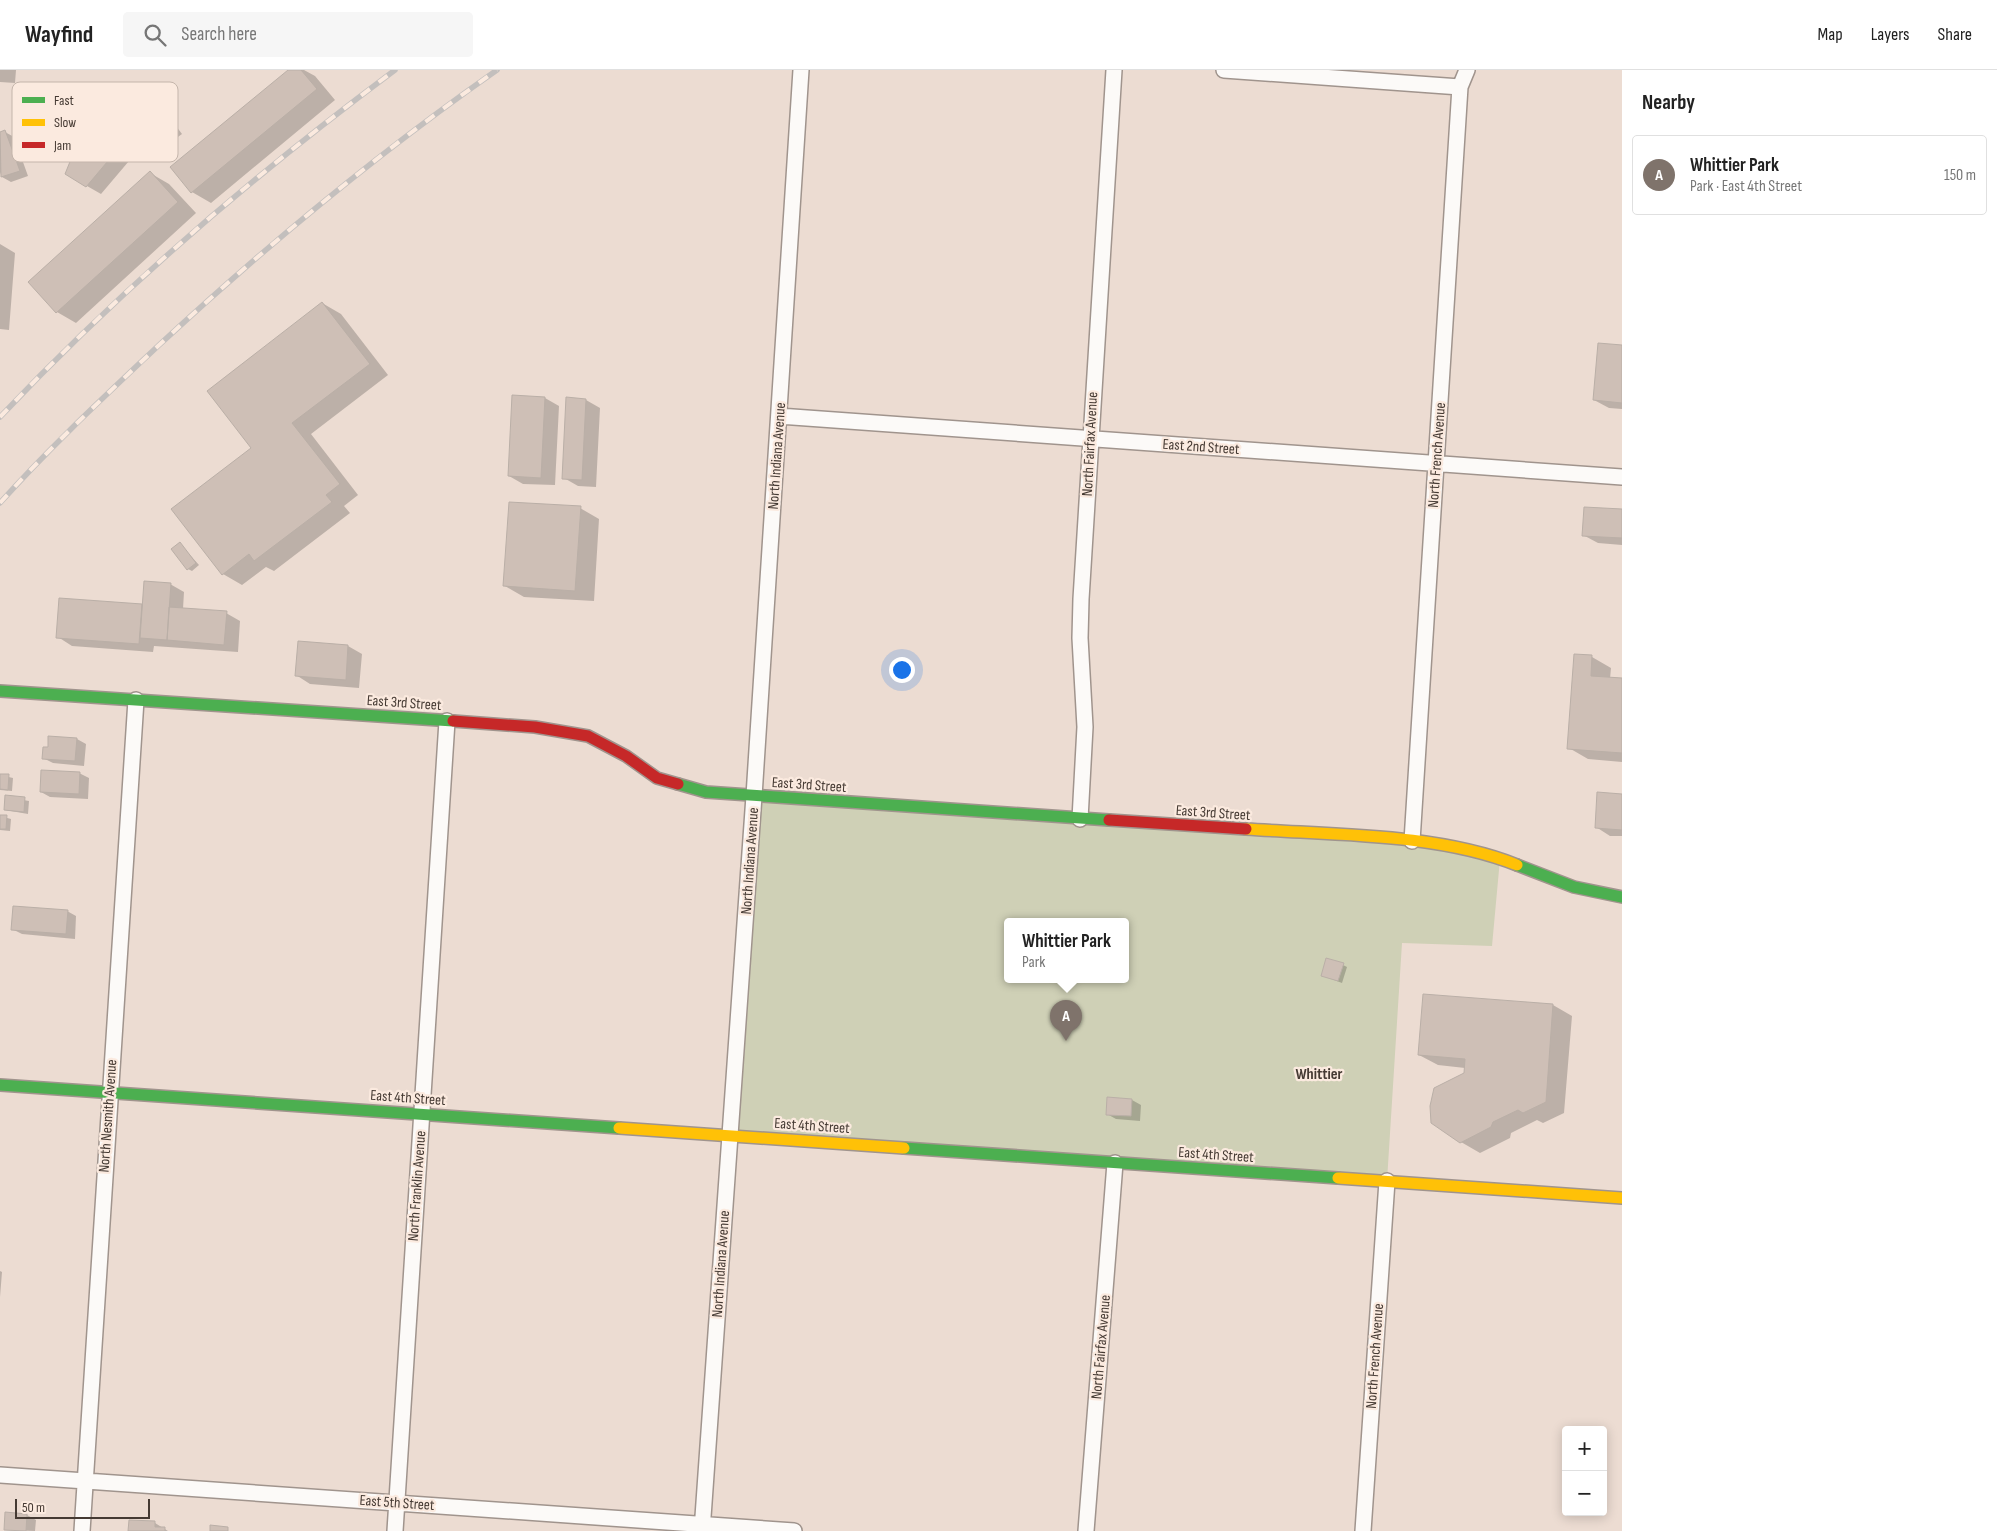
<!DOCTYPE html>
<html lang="en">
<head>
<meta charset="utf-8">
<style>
	:root { --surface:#fff; --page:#f6f6f6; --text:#222; --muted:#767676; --line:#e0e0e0; --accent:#7f736b }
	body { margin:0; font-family:"Sofia Sans Condensed",sans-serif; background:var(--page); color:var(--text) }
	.controls { position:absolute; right:15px; bottom:15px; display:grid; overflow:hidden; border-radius:5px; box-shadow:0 2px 12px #0003 }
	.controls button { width:45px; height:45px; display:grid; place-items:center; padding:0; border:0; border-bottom:1px solid var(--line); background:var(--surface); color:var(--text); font:25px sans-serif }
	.scale { position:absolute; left:15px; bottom:12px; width:135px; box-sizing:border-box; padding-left:5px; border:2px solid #453a33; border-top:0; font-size:14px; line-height:18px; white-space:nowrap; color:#453a33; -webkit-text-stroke:4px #fbeadf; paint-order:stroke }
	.you { position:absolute; left:901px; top:599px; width:18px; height:18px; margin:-12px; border:4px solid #fff; border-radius:50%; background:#1a73e8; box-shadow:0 0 0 8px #1a73e833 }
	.badge { display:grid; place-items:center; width:32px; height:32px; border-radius:50%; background:var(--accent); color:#fff; font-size:16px; font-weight:700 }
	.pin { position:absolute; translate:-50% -41px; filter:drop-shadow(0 1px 2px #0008) }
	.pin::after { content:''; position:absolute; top:26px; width:18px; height:15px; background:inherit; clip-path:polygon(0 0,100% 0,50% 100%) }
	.popup { position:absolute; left:1004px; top:848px; width:125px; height:65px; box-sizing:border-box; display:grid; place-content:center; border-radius:5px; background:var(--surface); filter:drop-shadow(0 1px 4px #0005); font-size:16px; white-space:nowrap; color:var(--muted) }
	.popup b { font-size:19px; color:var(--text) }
	.popup::after { content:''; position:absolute; left:50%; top:100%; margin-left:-10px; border:10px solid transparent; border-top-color:var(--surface) }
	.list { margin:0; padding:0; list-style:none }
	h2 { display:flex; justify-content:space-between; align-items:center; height:65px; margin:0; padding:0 20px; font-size:21px }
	h2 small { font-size:16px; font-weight:400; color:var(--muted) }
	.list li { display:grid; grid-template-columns:32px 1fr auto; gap:15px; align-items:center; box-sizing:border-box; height:80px; margin:0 10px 10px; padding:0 10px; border:1px solid var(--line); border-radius:5px }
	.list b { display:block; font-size:19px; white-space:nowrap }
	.list p { margin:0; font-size:16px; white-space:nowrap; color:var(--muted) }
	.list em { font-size:16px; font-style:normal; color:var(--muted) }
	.icon { flex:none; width:28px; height:28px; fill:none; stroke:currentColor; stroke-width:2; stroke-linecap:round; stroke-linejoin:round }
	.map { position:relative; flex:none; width:1622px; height:1461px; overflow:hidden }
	header { display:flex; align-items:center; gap:30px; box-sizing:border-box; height:70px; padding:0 25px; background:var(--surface); border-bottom:1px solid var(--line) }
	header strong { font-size:24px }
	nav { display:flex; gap:28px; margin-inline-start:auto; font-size:18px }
	.search { width:350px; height:45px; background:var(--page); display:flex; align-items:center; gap:12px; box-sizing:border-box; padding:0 18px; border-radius:5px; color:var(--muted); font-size:19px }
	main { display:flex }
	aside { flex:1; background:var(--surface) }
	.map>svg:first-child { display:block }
	.green { fill:#cfd0b6; fill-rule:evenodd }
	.shadow { fill:#0003 }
	.building { fill:#cebfb6; stroke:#baafa7 }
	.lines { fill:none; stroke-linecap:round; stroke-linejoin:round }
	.street-casing { stroke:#a0948d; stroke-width:18 }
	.fast-casing { stroke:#a0948d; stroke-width:14 }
	.slow-casing { stroke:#a0948d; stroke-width:14 }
	.jam-casing { stroke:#a0948d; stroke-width:14 }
	.street { stroke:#fcfaf8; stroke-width:15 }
	.fast { stroke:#4caf50; stroke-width:11 }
	.slow { stroke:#ffc107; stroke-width:11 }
	.jam { stroke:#c62828; stroke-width:11 }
	.rail-casing { stroke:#c3bfbd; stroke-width:5.5 }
	.rail { stroke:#fbeadf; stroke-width:4; stroke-dasharray:11; stroke-linecap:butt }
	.labels { text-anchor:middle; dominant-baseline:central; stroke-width:4.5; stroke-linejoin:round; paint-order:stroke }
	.street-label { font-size:15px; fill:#453a33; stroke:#fbeadf }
	.neighbourhood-label { font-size:16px; font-weight:bold; fill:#453a33; stroke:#fbeadf }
	.key { fill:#fbeadf; stroke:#c4b5ab; stroke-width:1 }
	.key-label { font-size:14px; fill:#453a33 }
</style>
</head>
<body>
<header>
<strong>Wayfind</strong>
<div class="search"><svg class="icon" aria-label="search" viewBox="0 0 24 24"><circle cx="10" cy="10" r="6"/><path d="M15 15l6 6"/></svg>Search here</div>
<nav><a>Map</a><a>Layers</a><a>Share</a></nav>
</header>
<main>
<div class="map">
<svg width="1622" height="1461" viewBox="0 0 1622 1461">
	<rect width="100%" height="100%" fill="#ecdcd2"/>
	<!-- green -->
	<path class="green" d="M 754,726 L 1412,771 L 1500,789 L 1492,876 L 1402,873 L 1387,1111 L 730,1066 ZM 1007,852 L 1125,852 L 1125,910 L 1007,910 Z"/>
	<!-- shadow -->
	<path class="shadow" d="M 0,0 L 16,0 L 15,13 L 0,12 Z
		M 290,0 L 304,0 L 315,6 L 335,30 L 211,133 L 192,122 L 172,98 Z
		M 144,24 L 158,32 L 182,64 L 153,85 L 140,78 L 101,124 L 87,116 L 108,50 Z
		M 5,62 L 14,67 L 28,106 L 11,112 L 2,107 L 0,102 L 0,63 Z
		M 150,103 L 169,114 L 196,143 L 76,253 L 57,242 Z
		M 0,174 L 15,183 L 9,260 L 0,259 Z
		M 322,233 L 341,244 L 388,305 L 311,364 L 358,425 L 344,436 L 350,443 L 274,501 L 266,497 L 242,515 L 223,504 L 253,378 Z
		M 1622,276 L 1622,339 L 1609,338 L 1594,330 Z
		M 545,328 L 559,336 L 555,415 L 523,414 L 509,406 Z
		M 586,330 L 600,338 L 596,417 L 578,416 L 564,408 Z
		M 580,438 L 599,449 L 594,531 L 524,527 L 505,516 Z
		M 1622,441 L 1622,475 L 1598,473 L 1583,465 Z
		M 180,474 L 199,495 L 192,501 L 188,499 Z
		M 170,514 L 184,522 L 183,539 L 226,543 L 240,551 L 238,582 L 154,576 L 153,582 L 72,576 L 58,567 L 61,529 L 143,535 Z
		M 299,573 L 348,576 L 362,584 L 359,618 L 310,614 L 296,605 Z
		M 1575,585 L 1592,587 L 1611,598 L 1610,609 L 1622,609 L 1622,692 L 1588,689 L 1569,678 Z
		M 77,669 L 86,674 L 84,696 L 53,693 L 43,688 L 49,678 Z
		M 79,703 L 89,708 L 88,729 L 50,727 L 41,722 Z
		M 0,705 L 13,708 L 12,721 L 0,720 Z
		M 1622,725 L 1622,766 L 1610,766 L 1596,757 Z
		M 6,727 L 29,731 L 28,744 L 5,740 Z
		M 0,746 L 11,749 L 10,761 L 0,760 Z
		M 67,841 L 76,846 L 75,869 L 22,864 L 12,859 Z
		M 1343,895 L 1347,897 L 1342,913 L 1326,907 Z
		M 1553,935 L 1572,946 L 1564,1043 L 1543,1053 L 1537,1050 L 1511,1063 L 1510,1068 L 1480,1083 L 1461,1072 L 1465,998 L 1438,995 L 1419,985 Z
		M 1132,1030 L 1141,1035 L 1140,1051 L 1116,1049 L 1107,1044 Z
		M 0,1201 L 2,1202 L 0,1227 Z
		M 27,1445 L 36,1450 L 35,1461 L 5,1460 Z
		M 155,1453 L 168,1461 L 130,1461 Z"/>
	<!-- building -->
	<path class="building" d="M 288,0 L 301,0 L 317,19 L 191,123 L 170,97 Z
		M 144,23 L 169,56 L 138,78 L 129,66 L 86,117 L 65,104 L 91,40 L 107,49 Z
		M 5,60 L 20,101 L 1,107 L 0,62 Z
		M 150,101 L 178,132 L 56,243 L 28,212 Z
		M 322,232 L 370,294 L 292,353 L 340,414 L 326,425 L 332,432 L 254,491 L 249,484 L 222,505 L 171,439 L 251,378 L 207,321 Z
		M 1598,273 L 1622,275 L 1622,333 L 1593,330 Z
		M 512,325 L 545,327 L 541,408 L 508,406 Z
		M 566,327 L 586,329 L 582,410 L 562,409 Z
		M 509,432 L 581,436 L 575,521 L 503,516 Z
		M 1584,437 L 1622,439 L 1622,468 L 1582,466 Z
		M 180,472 L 196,493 L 187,500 L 171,479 Z
		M 144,511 L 171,513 L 167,570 L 140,568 Z
		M 59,528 L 142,534 L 139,574 L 56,568 Z
		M 169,537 L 227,541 L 224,575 L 167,570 Z
		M 298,571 L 348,575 L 346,610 L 295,606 Z
		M 1574,584 L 1592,585 L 1591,606 L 1622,608 L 1622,683 L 1567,679 Z
		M 48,666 L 77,668 L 75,691 L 42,689 L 43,677 L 48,677 Z
		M 41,700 L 80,702 L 79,724 L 40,722 Z
		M 0,704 L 9,704 L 8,720 L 0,719 Z
		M 1597,722 L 1622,724 L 1622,760 L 1595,758 Z
		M 5,725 L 25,727 L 24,742 L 4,740 Z
		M 0,745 L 7,745 L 6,759 L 0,759 Z
		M 13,836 L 68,840 L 66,864 L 11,860 Z
		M 1326,888 L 1344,893 L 1338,911 L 1321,906 Z
		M 1423,924 L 1553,934 L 1546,1032 L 1523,1043 L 1518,1040 L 1493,1052 L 1491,1057 L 1460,1073 L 1431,1053 L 1430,1036 L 1434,1018 L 1464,1003 L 1465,989 L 1418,985 Z
		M 1107,1027 L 1132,1029 L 1131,1046 L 1106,1045 Z
		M 5,1442 L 27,1444 L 26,1461 L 4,1460 Z
		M 129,1450 L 155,1451 L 155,1457 L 165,1457 L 165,1461 L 128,1461 Z
		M 210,1455 L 228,1457 L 228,1461 L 210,1461 Z"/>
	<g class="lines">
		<!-- street casing -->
		<g class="street-casing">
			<path id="street" d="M 1224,0 L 1460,17
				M 779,346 L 1622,407
				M 1080,749 L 1085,657 L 1080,568 L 1081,529 L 1114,0
				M 1412,771 L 1460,17 L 1467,0
				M 0,1405 L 794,1461
				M 82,1461 L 136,630
				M 395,1461 L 447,651
				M 702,1461 L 754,726 L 801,0
				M 1086,1461 L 1115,1093
				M 1363,1461 L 1387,1111"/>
		</g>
		<!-- fast casing -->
		<g class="fast-casing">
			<path id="fast" d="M 0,621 L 453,651
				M 678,714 L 706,722 L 1109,750
				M 1517,795 L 1574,817 L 1622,827
				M 0,1015 L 619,1058
				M 904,1078 L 1338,1108"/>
		</g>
		<!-- slow casing -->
		<g class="slow-casing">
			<path id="slow" d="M 1246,759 C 1332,765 1438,763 1517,795
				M 619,1058 L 904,1078
				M 1338,1108 L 1622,1128"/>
		</g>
		<!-- jam casing -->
		<g class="jam-casing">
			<path id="jam" d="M 453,651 L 535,657 L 588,666 L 626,686 L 657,708 L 678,714
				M 1109,750 L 1246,759"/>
		</g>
		<!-- street -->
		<use href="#street" class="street"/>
		<!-- fast -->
		<use href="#fast" class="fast"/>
		<!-- slow -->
		<use href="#slow" class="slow"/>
		<!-- jam -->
		<use href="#jam" class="jam"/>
		<!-- rail casing -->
		<g class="rail-casing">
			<path id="rail" d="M 0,347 C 121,219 254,105 395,0
				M 0,433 C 49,378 104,327 158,276 C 265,177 377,84 497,0"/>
		</g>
		<!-- rail -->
		<use href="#rail" class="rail"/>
	</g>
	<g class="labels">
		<!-- street labels -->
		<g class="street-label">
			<text transform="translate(1090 374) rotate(-87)">North Fairfax Avenue</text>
			<text transform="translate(1201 377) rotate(4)">East 2nd Street</text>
			<text transform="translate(1437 385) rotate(-86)">North French Avenue</text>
			<text transform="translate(777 386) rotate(-86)">North Indiana Avenue</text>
			<text transform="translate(404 633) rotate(4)">East 3rd Street</text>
			<text transform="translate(809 715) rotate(4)">East 3rd Street</text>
			<text transform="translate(1213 743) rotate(4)">East 3rd Street</text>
			<text transform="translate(750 791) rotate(-86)">North Indiana Avenue</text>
			<text transform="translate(408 1028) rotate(4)">East 4th Street</text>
			<text transform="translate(108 1046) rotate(-86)">North Nesmith Avenue</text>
			<text transform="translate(812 1056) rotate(4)">East 4th Street</text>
			<text transform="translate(1216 1085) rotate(4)">East 4th Street</text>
			<text transform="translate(417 1116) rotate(-86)">North Franklin Avenue</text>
			<text transform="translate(721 1194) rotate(-86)">North Indiana Avenue</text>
			<text transform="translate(1101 1277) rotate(-85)">North Fairfax Avenue</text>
			<text transform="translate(1375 1286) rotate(-86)">North French Avenue</text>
			<text transform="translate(397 1433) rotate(4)">East 5th Street</text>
		</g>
		<!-- neighbourhood labels -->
		<g class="neighbourhood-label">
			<text x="1319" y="1004">Whittier</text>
		</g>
	</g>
	<!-- legend -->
	<rect x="12" y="12" width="166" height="80" rx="8" class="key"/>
	<rect x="22" y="27" width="23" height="6" fill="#4caf50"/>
	<rect x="22" y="49" width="23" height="7" fill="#ffc107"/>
	<rect x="22" y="72" width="23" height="6" fill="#c62828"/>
	<g class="key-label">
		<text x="54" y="35">Fast</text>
		<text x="54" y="57">Slow</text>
		<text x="54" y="80">Jam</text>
	</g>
</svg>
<div class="controls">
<button>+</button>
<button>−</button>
</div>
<div class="scale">50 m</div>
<div class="you"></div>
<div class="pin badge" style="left:1066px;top:971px">A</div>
<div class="popup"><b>Whittier Park</b>Park</div>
</div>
<aside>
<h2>Nearby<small></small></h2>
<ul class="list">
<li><span class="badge">A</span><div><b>Whittier Park</b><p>Park · East 4th Street</p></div><em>150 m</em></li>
</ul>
</aside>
</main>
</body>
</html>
